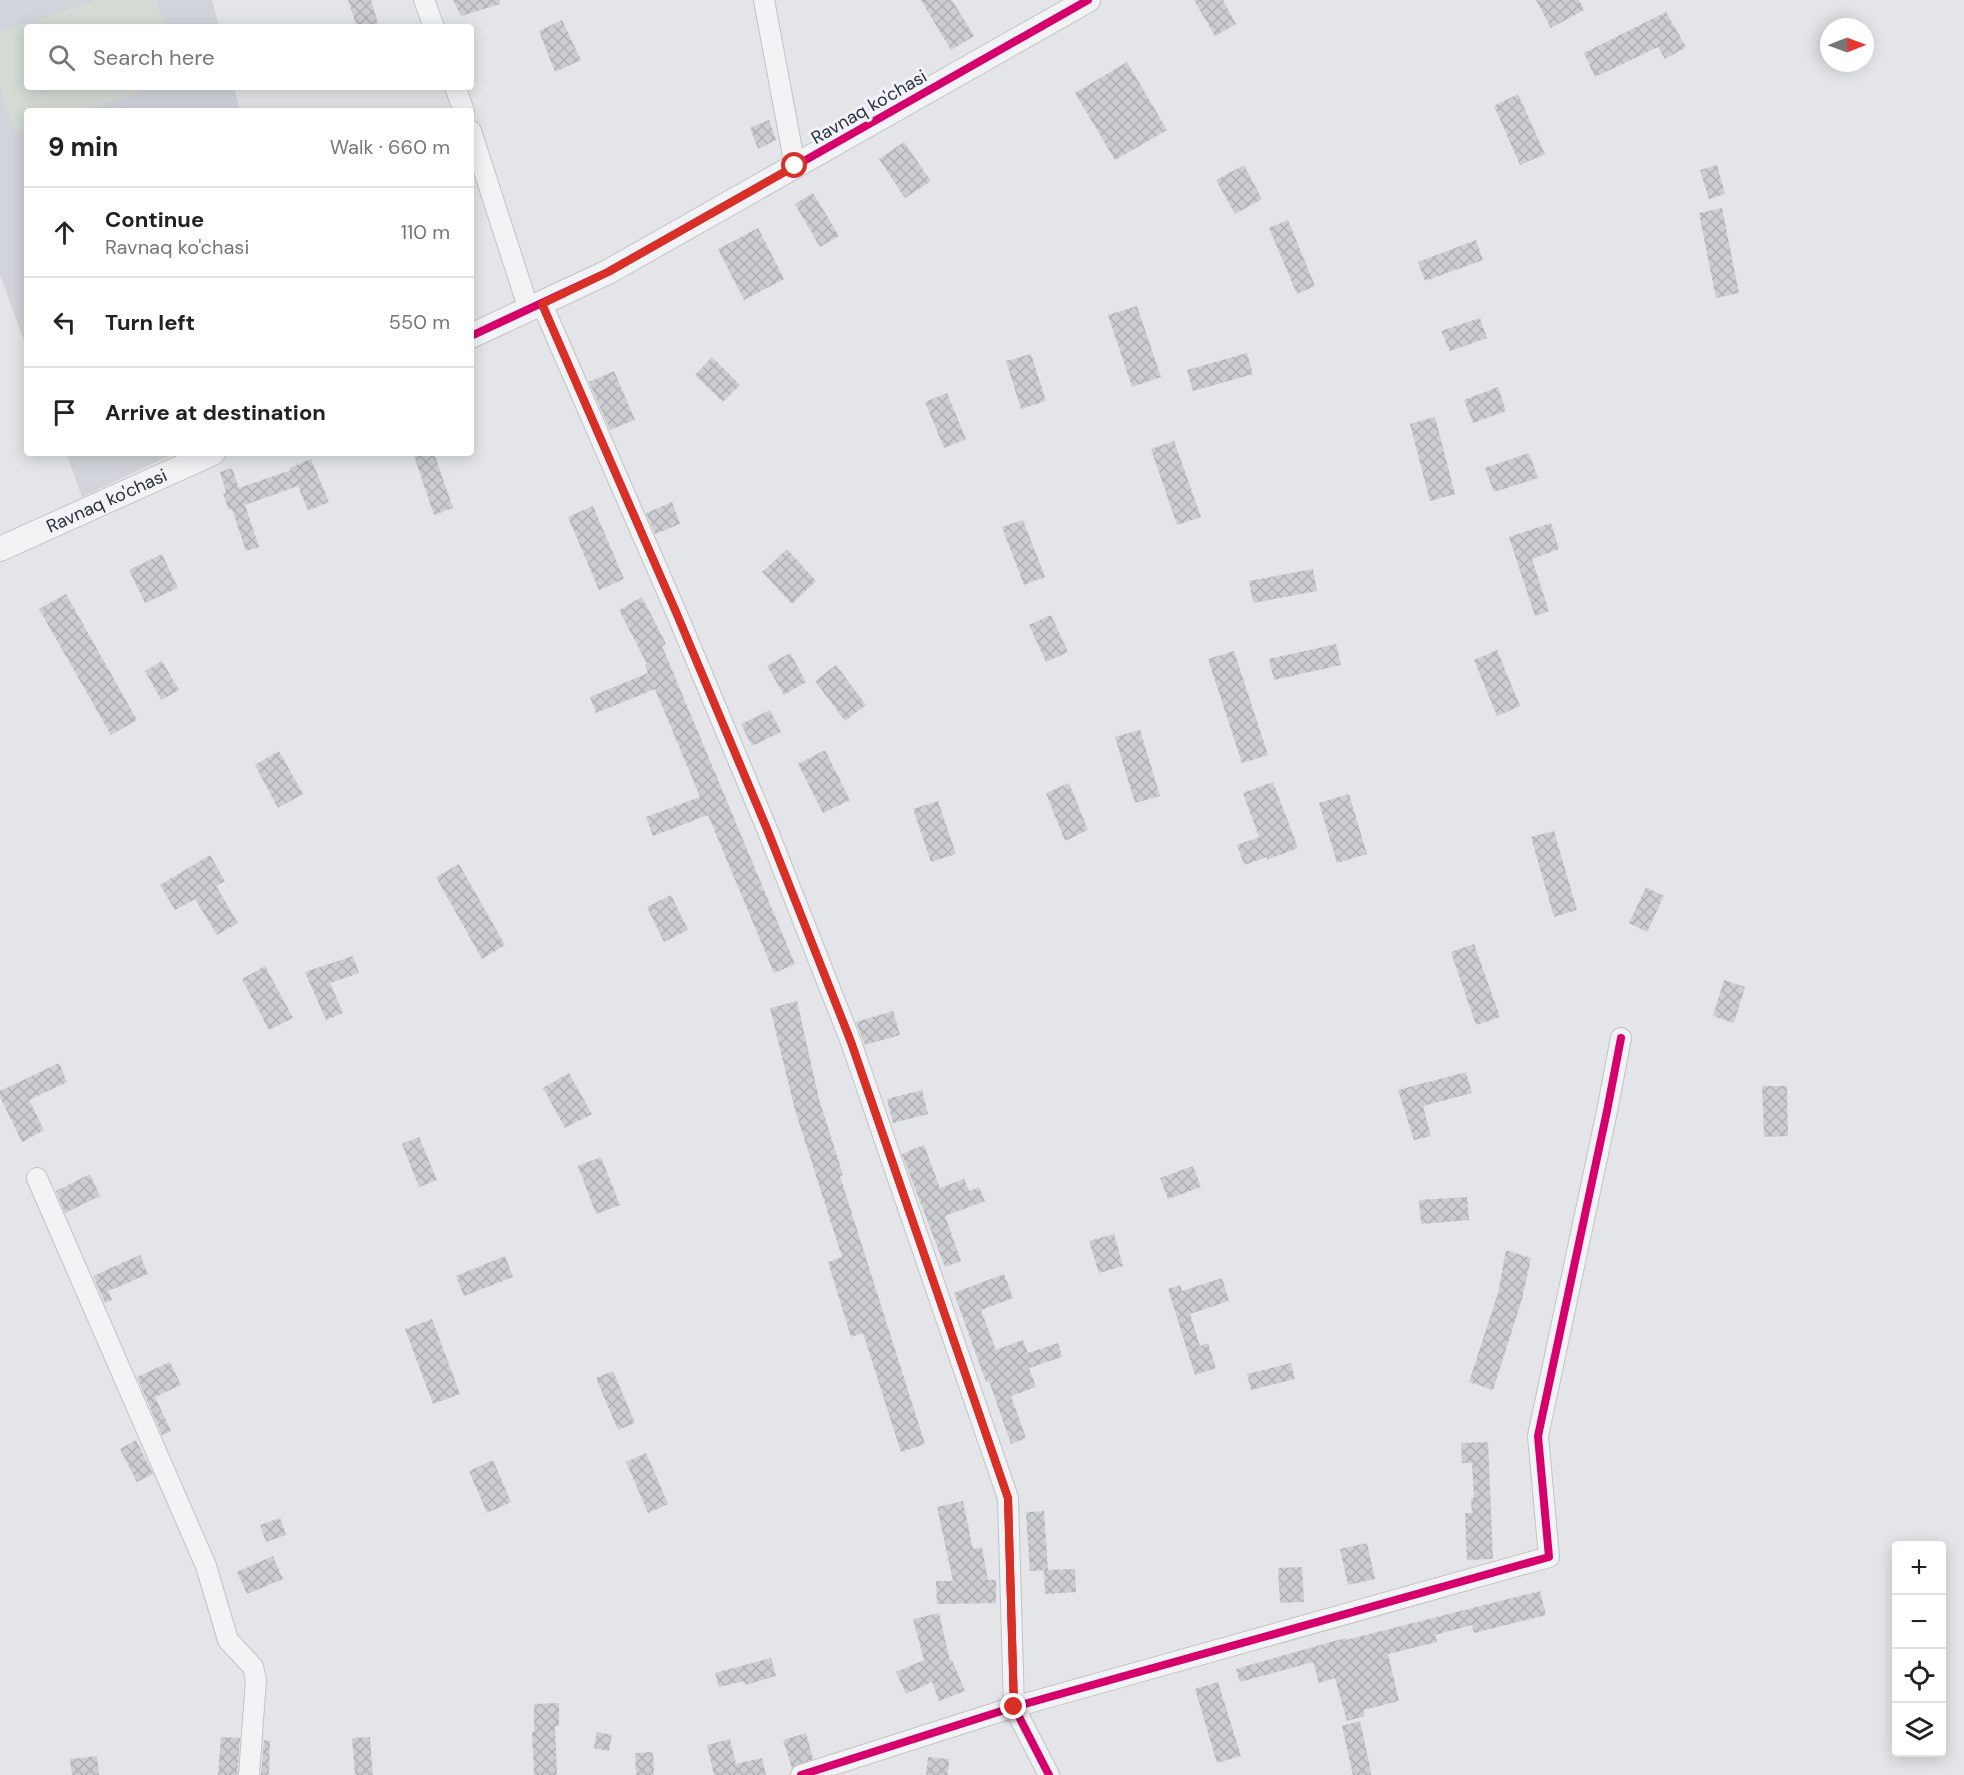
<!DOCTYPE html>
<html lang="en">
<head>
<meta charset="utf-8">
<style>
	:root { --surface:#fff; --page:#f6f6f6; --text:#222; --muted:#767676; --line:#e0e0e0 }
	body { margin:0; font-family:"DM Sans",sans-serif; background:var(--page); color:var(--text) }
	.controls { position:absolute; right:18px; bottom:18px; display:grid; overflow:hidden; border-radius:6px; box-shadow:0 3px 15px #0003 }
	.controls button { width:54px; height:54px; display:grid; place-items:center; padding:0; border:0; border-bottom:2px solid var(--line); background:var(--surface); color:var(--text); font:30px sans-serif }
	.compass { position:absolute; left:1820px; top:18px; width:54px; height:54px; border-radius:50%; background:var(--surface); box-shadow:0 3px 15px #0003; rotate:89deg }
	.stop { position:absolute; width:18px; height:18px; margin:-14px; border:4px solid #d93025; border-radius:50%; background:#fff }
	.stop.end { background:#d93025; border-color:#fff; box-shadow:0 2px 6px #0008 }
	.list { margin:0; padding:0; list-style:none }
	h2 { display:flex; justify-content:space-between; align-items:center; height:78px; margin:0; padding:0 24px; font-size:26px }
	h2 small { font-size:20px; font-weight:400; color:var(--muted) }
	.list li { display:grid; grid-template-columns:39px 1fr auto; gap:18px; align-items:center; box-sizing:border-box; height:90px; padding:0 24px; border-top:2px solid var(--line) }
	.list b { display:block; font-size:22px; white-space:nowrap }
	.list p { margin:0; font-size:20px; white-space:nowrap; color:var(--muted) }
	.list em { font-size:20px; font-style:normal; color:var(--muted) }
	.icon { flex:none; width:33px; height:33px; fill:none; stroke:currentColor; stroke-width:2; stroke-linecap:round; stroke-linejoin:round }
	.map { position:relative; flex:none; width:1964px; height:1775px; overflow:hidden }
	.search { position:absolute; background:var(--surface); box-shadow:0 3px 15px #0003; left:24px; top:24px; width:450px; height:66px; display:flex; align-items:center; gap:15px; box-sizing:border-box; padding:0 21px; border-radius:6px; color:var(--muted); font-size:22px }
	.panel { position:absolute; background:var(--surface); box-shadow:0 3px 15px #0003; left:24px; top:108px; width:450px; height:348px; border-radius:6px }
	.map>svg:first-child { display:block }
	.built { fill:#d2d4db }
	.park { fill:#d4dcd4 }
	.building { fill:url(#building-cross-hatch) }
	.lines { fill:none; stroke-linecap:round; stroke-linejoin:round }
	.minor-casing { stroke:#c2c3c6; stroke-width:22 }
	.tertiary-casing { stroke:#c2c3c6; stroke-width:26 }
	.minor { stroke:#f2f3f5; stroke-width:20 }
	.tertiary { stroke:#f2f3f5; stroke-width:24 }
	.cycleway-casing { stroke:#f1f3f7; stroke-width:11 }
	.cycleway { stroke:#d6006c; stroke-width:8 }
	.route { stroke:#d93025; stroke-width:8 }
	.labels { text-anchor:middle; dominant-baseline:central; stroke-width:6; stroke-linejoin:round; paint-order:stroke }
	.street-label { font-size:18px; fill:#2a3141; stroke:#f1f3f7 }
</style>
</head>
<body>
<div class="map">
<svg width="1964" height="1775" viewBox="0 0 1964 1775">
	<defs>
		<pattern id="building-cross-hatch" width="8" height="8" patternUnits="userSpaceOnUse" patternTransform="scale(1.5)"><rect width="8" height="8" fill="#cccdd0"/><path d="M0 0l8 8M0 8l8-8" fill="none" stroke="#afb0b4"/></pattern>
	</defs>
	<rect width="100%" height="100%" fill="#e4e5e8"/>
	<!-- built -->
	<path class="built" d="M 0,0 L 212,0 L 219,27 L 27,27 L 27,87 L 234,87 L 240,111 L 27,111 L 27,348 L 0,275 Z
		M 66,453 L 175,453 L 82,497 Z"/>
	<!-- park -->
	<path class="park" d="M 98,0 L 156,0 L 165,27 L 27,27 L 27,87 L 155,87 L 82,111 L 27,111 L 27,129 L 15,133 L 0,87 L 0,32 Z"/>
	<!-- building -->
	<path class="building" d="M 348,0 L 371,0 L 379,27 L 357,27 Z
		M 453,0 L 500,0 L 500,4 L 461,16 Z
		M 921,0 L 952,0 L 974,36 L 951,50 Z
		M 1194,0 L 1223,0 L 1236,24 L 1215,36 Z
		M 1536,0 L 1579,0 L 1584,10 L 1551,28 Z
		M 1666,12 L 1686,47 L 1665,59 L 1658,47 L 1595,77 L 1584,53 Z
		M 562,20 L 581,60 L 555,72 L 539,31 Z
		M 1127,62 L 1167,130 L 1115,160 L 1075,93 Z
		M 1518,94 L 1545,154 L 1520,165 L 1494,106 Z
		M 769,120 L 776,140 L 758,149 L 750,128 Z
		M 904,142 L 931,181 L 905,198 L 879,159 Z
		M 1244,165 L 1262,199 L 1235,214 L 1216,180 Z
		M 1717,165 L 1725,194 L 1709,199 L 1700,170 Z
		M 813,193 L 839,236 L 820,247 L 795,204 Z
		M 1722,208 L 1739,293 L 1716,298 L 1699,213 Z
		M 1288,220 L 1315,286 L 1297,294 L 1269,228 Z
		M 758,228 L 784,279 L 744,300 L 718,249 Z
		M 1476,240 L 1483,260 L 1425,281 L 1418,262 Z
		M 1137,306 L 1161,377 L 1132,387 L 1108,315 Z
		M 1480,318 L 1487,338 L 1450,351 L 1441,331 Z
		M 1247,353 L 1253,374 L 1193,391 L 1187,370 Z
		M 1031,354 L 1046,401 L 1021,409 L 1006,361 Z
		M 712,357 L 740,385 L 723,402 L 695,375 Z
		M 614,371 L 635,420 L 610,430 L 589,382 Z
		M 1498,387 L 1506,411 L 1473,423 L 1464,400 Z
		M 947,393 L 966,439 L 944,448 L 925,402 Z
		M 1435,417 L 1455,494 L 1430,501 L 1410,424 Z
		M 1174,441 L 1201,517 L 1177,525 L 1151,449 Z
		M 413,453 L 434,453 L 453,508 L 434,515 Z
		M 1529,453 L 1538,478 L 1494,492 L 1485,468 Z
		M 311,459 L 329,502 L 308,511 L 298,486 L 245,505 L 259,547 L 246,551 L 232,509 L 229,510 L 223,494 L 226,492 L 220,472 L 232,468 L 239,488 L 291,470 L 290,468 Z
		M 672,502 L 680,524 L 655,534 L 646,513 Z
		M 593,506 L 624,579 L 599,590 L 568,517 Z
		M 1023,520 L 1045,577 L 1024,585 L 1002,527 Z
		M 1551,523 L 1559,549 L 1532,559 L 1549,611 L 1535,616 L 1509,537 Z
		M 787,549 L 816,581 L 792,604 L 762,572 Z
		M 162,554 L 178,588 L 145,603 L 129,570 Z
		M 1313,569 L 1317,591 L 1253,603 L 1249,581 Z
		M 66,594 L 137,720 L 111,735 L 39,609 Z
		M 642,597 L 666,644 L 662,646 L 795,964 L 774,973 L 708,815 L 653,836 L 646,817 L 700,797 L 655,689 L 596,713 L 590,697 L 648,673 L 645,665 L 647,664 L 619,610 Z
		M 1051,615 L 1068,652 L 1046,662 L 1029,625 Z
		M 1336,644 L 1341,665 L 1274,680 L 1269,659 Z
		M 1497,650 L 1520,706 L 1497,716 L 1474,660 Z
		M 1234,651 L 1268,755 L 1242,763 L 1208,659 Z
		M 790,653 L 806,682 L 784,695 L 767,666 Z
		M 162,661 L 179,690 L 161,700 L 145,671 Z
		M 836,665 L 866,705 L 845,721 L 815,681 Z
		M 770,710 L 781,732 L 752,746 L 741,724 Z
		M 1140,730 L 1160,796 L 1135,803 L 1115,737 Z
		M 825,750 L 850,800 L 823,813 L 798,764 Z
		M 279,751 L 303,794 L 278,808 L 255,765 Z
		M 1273,782 L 1298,848 L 1267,860 L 1267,857 L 1244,865 L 1237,845 L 1259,837 L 1243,793 Z
		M 1069,783 L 1088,830 L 1065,841 L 1046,793 Z
		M 1349,794 L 1367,854 L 1337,863 L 1319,803 Z
		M 938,801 L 956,854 L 931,862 L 913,809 Z
		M 1554,831 L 1577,910 L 1554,917 L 1531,837 Z
		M 210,855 L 225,881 L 216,886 L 238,923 L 217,935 L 195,899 L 175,910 L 160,885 Z
		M 459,864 L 505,945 L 482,959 L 436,877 Z
		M 1646,887 L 1664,896 L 1647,932 L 1629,923 Z
		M 671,895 L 688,930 L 664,942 L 647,907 Z
		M 1474,944 L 1500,1017 L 1476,1025 L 1451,952 Z
		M 353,956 L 359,973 L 330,983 L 343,1013 L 326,1020 L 305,972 Z
		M 265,966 L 293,1018 L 269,1030 L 242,979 Z
		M 1724,980 L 1745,987 L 1734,1023 L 1713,1016 Z
		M 797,1001 L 819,1099 L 843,1175 L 840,1176 L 925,1444 L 901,1452 L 863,1333 L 851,1337 L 828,1262 L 842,1257 L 795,1110 L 770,1008 Z
		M 893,1011 L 900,1035 L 865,1045 L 856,1022 Z
		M 59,1063 L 67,1082 L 29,1100 L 44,1130 L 22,1142 L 0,1097 L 0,1091 Z
		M 1466,1072 L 1472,1093 L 1423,1106 L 1431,1136 L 1414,1140 L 1398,1090 Z
		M 569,1073 L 592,1114 L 565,1128 L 543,1088 Z
		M 1762,1086 L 1787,1086 L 1788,1136 L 1764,1137 Z
		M 922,1090 L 928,1114 L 893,1123 L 887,1099 Z
		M 419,1137 L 437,1180 L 419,1187 L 402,1144 Z
		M 924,1145 L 940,1188 L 964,1179 L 969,1191 L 979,1187 L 985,1201 L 945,1216 L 961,1261 L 945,1267 L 902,1154 Z
		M 601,1157 L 620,1205 L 596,1214 L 578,1166 Z
		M 1193,1166 L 1201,1187 L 1168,1199 L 1160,1178 Z
		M 90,1174 L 100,1196 L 65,1213 L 56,1191 Z
		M 1467,1197 L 1469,1220 L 1421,1224 L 1419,1200 Z
		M 1114,1234 L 1123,1266 L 1099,1273 L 1089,1241 Z
		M 1506,1250 L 1531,1258 L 1522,1299 L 1493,1390 L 1469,1382 L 1498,1293 Z
		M 140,1255 L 148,1274 L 108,1291 L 112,1300 L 105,1303 L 93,1276 Z
		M 505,1256 L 513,1277 L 464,1296 L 456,1276 Z
		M 1004,1274 L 1013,1298 L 981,1310 L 996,1350 L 1023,1340 L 1028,1353 L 1058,1343 L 1062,1357 L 1029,1368 L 1036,1387 L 1011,1396 L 1026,1438 L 1011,1444 L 989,1381 L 986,1382 L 954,1293 Z
		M 1222,1278 L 1229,1301 L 1190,1314 L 1200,1346 L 1208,1343 L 1216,1368 L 1195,1375 L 1168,1289 L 1180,1285 L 1182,1291 Z
		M 432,1319 L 460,1394 L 433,1404 L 405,1329 Z
		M 170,1362 L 181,1385 L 155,1397 L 171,1431 L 162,1435 L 137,1377 Z
		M 1291,1363 L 1295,1379 L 1251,1390 L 1247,1374 Z
		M 613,1371 L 635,1423 L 618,1430 L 596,1378 Z
		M 136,1440 L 153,1474 L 137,1482 L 120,1449 Z
		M 1488,1442 L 1493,1559 L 1467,1560 L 1465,1513 L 1472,1513 L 1471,1498 L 1474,1498 L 1472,1463 L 1462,1463 L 1461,1443 Z
		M 646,1453 L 668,1504 L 648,1513 L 626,1462 Z
		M 493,1460 L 511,1502 L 487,1513 L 469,1471 Z
		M 963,1501 L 973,1549 L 982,1547 L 988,1580 L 996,1580 L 996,1603 L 937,1604 L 936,1581 L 953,1581 L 937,1507 Z
		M 1044,1511 L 1048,1570 L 1030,1571 L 1026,1512 Z
		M 280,1518 L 286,1535 L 266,1542 L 260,1525 Z
		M 1367,1543 L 1375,1579 L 1348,1585 L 1340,1549 Z
		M 273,1556 L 283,1579 L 247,1594 L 237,1572 Z
		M 1302,1567 L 1304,1602 L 1280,1603 L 1278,1568 Z
		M 1075,1569 L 1076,1592 L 1045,1594 L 1044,1570 Z
		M 1540,1591 L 1546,1615 L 1474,1633 L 1472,1625 L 1435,1635 L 1437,1642 L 1388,1654 L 1399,1701 L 1363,1710 L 1365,1716 L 1347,1721 L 1335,1678 L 1319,1683 L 1313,1662 L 1240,1682 L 1236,1669 L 1345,1638 L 1346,1640 Z
		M 939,1613 L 950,1661 L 952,1660 L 965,1691 L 939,1701 L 932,1682 L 906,1694 L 896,1672 L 924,1660 L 913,1619 Z
		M 771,1658 L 776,1676 L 745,1685 L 744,1681 L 719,1687 L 715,1673 Z
		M 1218,1682 L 1241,1756 L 1217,1763 L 1195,1689 Z
		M 559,1703 L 559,1726 L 555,1726 L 557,1775 L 534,1775 L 532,1732 L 534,1732 L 534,1704 Z
		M 1360,1721 L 1370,1767 L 1371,1775 L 1353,1775 L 1342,1726 Z
		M 597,1732 L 612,1735 L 609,1751 L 594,1748 Z
		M 806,1733 L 813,1759 L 792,1768 L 783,1740 Z
		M 221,1737 L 240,1738 L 237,1775 L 218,1775 Z
		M 370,1737 L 373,1775 L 355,1775 L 352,1738 Z
		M 730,1739 L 736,1764 L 762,1758 L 766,1775 L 714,1775 L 707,1745 Z
		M 264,1740 L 270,1741 L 269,1775 L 261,1775 Z
		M 653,1752 L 654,1775 L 636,1775 L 635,1753 Z
		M 97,1756 L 99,1775 L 72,1775 L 70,1759 Z
		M 928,1757 L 949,1759 L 948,1775 L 926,1775 Z"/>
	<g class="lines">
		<!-- minor casing -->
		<g class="minor-casing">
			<path id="minor" d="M 424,0 L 434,27
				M 764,0 L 795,166
				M 455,87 L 464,111
				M 471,131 L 529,310
				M 542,304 L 676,612 L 767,829 L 851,1042 L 1008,1498 L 1014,1707 L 1049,1775
				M 37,1178 L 206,1566 L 228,1640 L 253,1667 L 256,1680 L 249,1775
				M 801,1775 L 1014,1707 L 1549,1557 L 1538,1436 L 1607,1111 L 1621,1038"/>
		</g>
		<!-- tertiary casing -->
		<g class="tertiary-casing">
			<g id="tertiary">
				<path d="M 471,336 L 608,272 L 1088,0"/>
				<path id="s1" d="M 0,549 L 213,453"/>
			</g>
		</g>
		<!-- minor -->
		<use href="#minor" class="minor"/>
		<!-- tertiary -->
		<use href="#tertiary" class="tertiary"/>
		<!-- cycleway casing -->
		<g class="cycleway-casing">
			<path id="cycleway" d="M 542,304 L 676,612 L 767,829 L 851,1042 L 1008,1498 L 1014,1707 L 1049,1775
				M 471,336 L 608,272 L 1088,0
				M 801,1775 L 1014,1707 L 1549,1557 L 1538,1436 L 1607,1111 L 1621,1038"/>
		</g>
		<!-- cycleway -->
		<use href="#cycleway" class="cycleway"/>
	</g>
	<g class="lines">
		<!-- route -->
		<path class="route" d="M 795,166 L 608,272 L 542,304 L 676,612 L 767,829 L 851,1042 L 1008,1498 L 1014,1707"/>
	</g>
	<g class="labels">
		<!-- street labels -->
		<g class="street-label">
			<text transform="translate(869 107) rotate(-30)">Ravnaq ko'chasi</text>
			<text stroke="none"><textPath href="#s1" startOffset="117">Ravnaq ko'chasi</textPath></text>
		</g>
	</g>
</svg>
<div class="controls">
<button>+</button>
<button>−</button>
<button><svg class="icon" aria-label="locate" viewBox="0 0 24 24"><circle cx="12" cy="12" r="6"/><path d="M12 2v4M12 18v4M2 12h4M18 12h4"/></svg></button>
<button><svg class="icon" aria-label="layers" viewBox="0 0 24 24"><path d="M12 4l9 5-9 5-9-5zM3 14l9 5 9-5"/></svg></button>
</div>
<svg class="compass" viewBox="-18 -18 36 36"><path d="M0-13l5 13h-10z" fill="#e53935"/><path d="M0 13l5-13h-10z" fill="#767676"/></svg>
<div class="stop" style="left:795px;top:166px"></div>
<div class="stop end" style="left:1014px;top:1707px"></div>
<div class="search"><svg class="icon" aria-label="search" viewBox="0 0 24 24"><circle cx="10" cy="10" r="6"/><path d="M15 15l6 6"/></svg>Search here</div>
<section class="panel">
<h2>9 min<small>Walk · 660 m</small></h2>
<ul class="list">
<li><svg class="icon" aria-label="ahead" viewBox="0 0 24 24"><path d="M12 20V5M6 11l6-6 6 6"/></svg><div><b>Continue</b><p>Ravnaq ko'chasi</p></div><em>110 m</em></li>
<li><svg class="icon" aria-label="left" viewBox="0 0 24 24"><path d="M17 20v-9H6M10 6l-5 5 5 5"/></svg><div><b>Turn left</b></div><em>550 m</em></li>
<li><svg class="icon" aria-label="arrive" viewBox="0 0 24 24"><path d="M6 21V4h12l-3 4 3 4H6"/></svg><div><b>Arrive at destination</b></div></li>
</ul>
</section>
</div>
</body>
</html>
